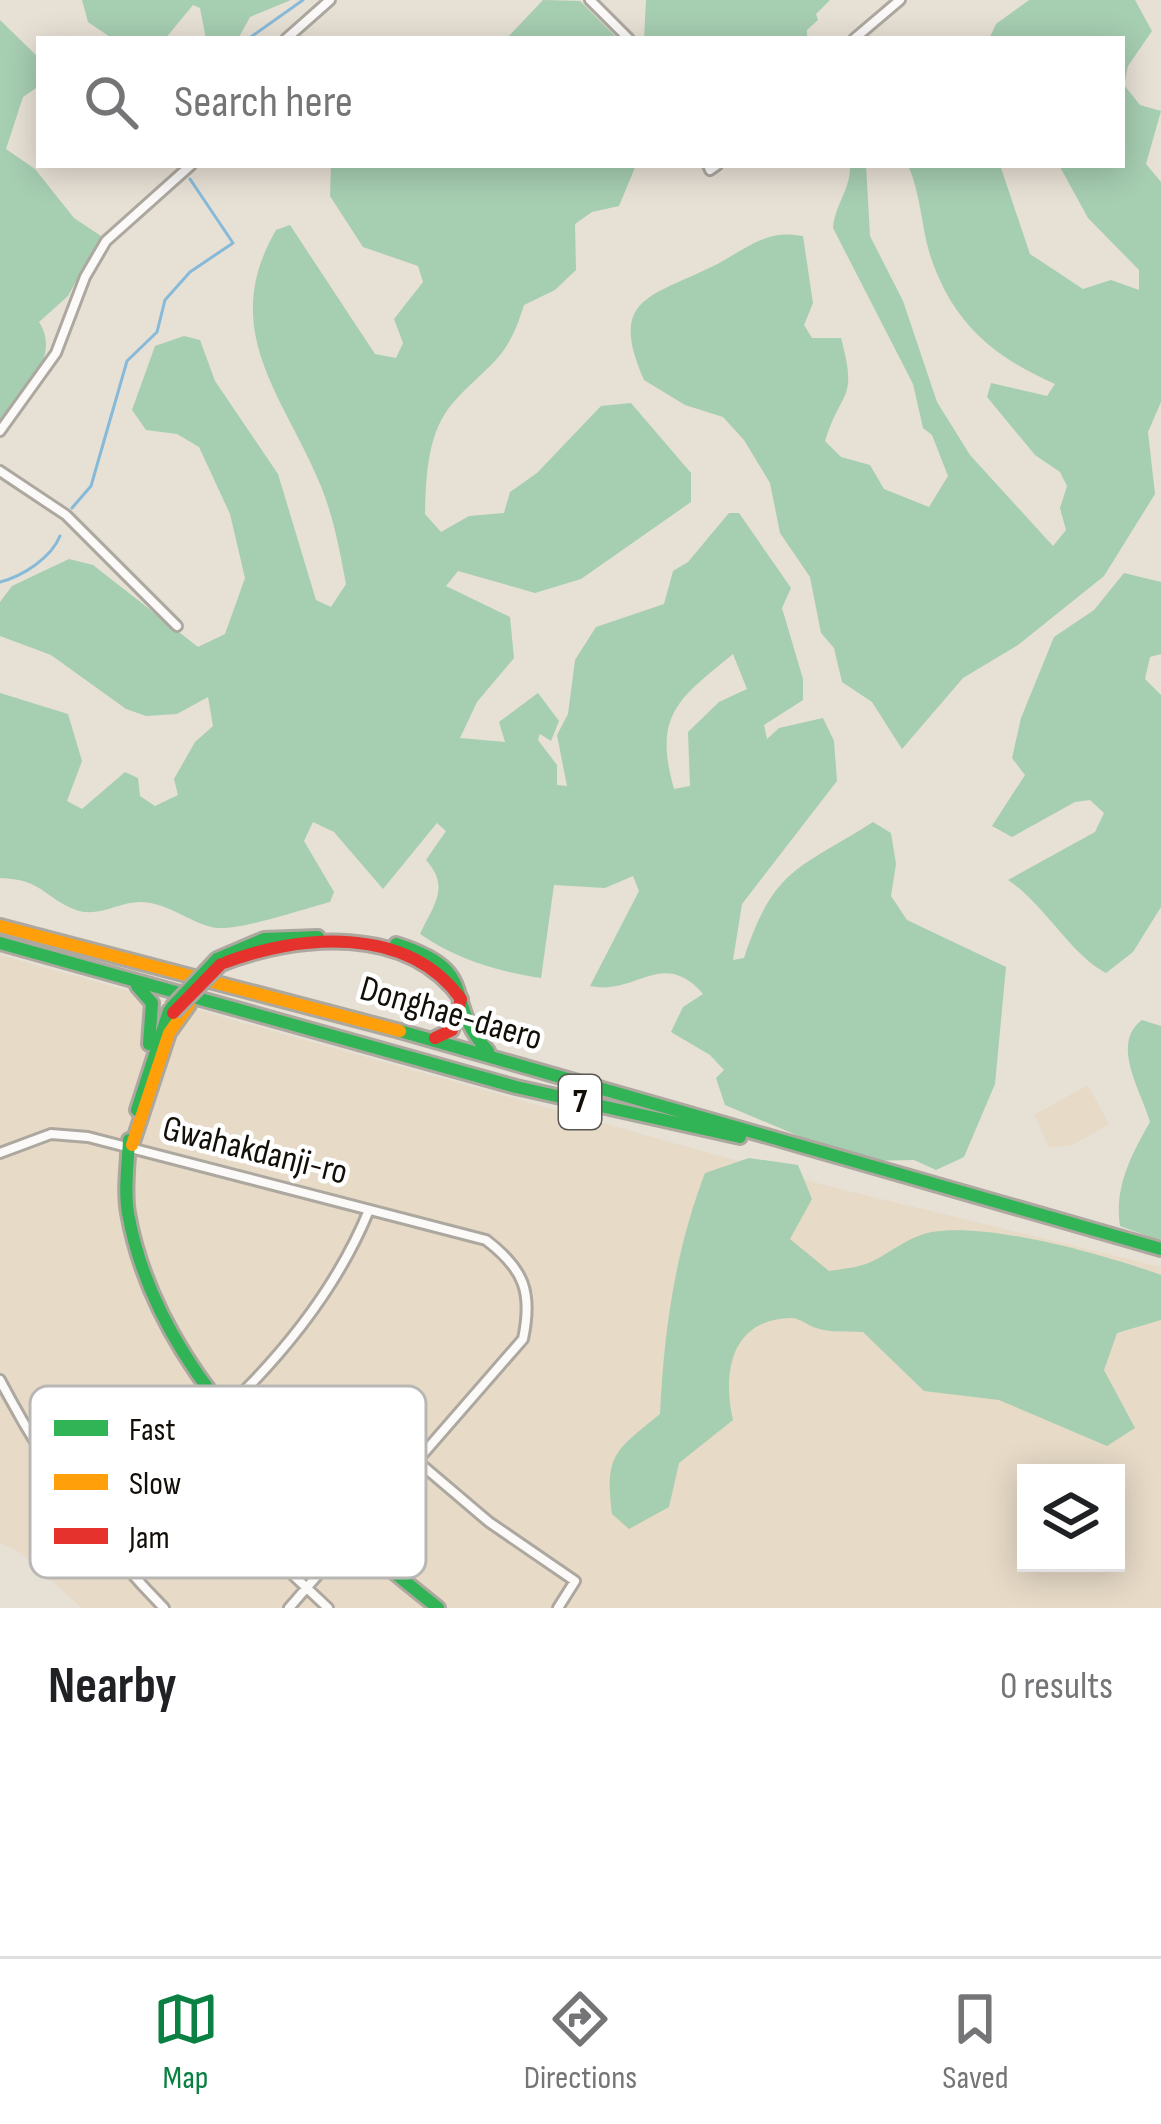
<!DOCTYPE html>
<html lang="en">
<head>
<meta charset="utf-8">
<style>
	:root { --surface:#fff; --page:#f6f6f6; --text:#202124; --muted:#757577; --line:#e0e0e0; --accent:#0b8043 }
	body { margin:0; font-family:"Sofia Sans Condensed",sans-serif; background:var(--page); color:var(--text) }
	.controls { position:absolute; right:36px; bottom:36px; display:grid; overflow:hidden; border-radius:0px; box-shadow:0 6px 30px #0003 }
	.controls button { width:108px; height:108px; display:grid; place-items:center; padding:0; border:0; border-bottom:3px solid var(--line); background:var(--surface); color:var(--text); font:60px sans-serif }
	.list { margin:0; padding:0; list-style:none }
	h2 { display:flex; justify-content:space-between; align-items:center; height:156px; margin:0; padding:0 48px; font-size:51px }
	h2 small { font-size:39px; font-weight:400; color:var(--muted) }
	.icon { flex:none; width:66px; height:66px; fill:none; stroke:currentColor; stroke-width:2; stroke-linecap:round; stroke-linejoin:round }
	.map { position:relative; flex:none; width:1161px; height:1608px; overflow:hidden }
	.search { position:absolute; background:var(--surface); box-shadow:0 6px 30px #0003; left:36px; right:36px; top:36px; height:132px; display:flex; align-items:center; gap:30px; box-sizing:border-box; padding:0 42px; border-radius:0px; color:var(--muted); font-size:45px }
	.sheet { height:348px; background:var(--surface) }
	nav { display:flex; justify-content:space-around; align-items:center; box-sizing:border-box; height:168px; border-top:3px solid var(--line); background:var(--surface); font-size:33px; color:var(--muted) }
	nav a { display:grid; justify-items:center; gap:6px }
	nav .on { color:var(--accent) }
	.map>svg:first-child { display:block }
	.built { fill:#e7dac7; fill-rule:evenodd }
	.forest { fill:#a6ceb1; fill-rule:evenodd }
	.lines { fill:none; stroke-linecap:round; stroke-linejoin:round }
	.stream { stroke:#87bad9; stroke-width:3 }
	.street-casing { stroke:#ada89f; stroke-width:14 }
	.fast-casing { stroke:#ada89f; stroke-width:18 }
	.slow-casing { stroke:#ada89f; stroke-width:18 }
	.jam-casing { stroke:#ada89f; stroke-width:18 }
	.street { stroke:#fbfaf9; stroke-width:8 }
	.fast { stroke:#30b455; stroke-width:12 }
	.slow { stroke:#ff9f0a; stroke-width:12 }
	.jam { stroke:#e5322d; stroke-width:12 }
	.fast-bridge-casing { stroke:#ada89f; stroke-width:18; stroke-linecap:butt }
	.jam-bridge-casing { stroke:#ada89f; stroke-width:18; stroke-linecap:butt }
	.fast-bridge { stroke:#30b455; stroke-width:12 }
	.jam-bridge { stroke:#e5322d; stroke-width:12 }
	.labels { text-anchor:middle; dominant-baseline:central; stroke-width:9; stroke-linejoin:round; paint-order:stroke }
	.shield { fill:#fff; stroke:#5a5752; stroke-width:3 }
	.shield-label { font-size:33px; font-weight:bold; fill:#130f08 }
	.street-label { font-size:36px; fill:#130f08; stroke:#fff }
	.key { fill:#fff; stroke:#b8b7b5; stroke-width:3 }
	.key-label { font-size:33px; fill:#130f08 }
</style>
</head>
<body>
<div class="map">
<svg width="1161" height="1608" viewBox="0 0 1161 1608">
	<rect width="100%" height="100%" fill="#e7e0d5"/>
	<!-- built -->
	<path class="built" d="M 0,955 L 828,1186 L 1161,1267 L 1161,1608 L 82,1608 L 19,1552 L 0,1543 ZM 1026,1473 L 1116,1473 L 1116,1563 L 1026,1563 Z
		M 1088,1085 L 1109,1124 L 1071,1146 L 1049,1147 L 1034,1115 Z"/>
	<!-- forest -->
	<path class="forest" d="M 82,0 L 291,0 L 250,17 L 238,39 L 206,39 L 200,8 L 193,5 L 165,39 L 110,37 L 88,22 Z
		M 543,0 L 580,1 L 618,39 L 506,39 Z
		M 646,0 L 830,0 L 816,14 L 818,20 L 807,30 L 807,39 L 644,39 Z
		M 1029,0 L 1135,0 L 1152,31 L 1128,66 L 1124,85 L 1140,105 L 1161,111 L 1146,164 L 1161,182 L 1161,402 L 1148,432 L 1155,494 L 1104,576 L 1018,645 L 963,678 L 902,749 L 872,702 L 842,682 L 834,648 L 821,633 L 810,577 L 780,533 L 770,483 L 744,440 L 723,417 L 685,405 L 644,380 C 609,300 647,298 709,268 C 744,252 763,228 803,236 L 813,303 L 804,325 L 812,338 L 841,338 C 858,402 842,387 825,441 L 841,457 L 870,465 L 884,489 L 929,507 L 948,476 L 932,435 L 923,428 L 913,384 L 833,228 C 835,204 851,189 850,165 L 866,165 L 870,236 L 903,301 L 937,402 L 970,455 L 1053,546 L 1066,530 L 1060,508 L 1067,486 L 1060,472 L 1035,455 L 987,397 L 991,383 L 1047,396 L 1055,384 C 993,357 952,322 930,255 C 921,225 921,195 908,165 L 1000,165 L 1030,254 L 1083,289 L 1111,280 L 1139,290 L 1139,270 L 1088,218 L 1059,165 L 1122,165 L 1122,39 L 989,39 L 996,24 Z
		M 0,20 L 39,58 L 39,86 L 23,97 L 6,149 L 35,169 L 74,218 L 101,236 L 68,296 L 39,322 C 63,359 19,395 0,424 Z
		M 331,165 L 636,165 L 619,206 L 592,212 L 575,224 L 576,270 L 555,290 L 524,305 C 506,364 488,363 452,404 C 427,433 426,478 425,514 L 441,532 L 469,516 L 504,513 L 510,492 L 537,473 L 601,406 L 631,403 L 691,473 L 691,502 L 581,579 L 535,593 L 458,571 L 446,586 L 510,617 L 514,658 L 477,702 L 460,738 L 505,742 L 499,722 L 538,693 L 559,721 L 551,741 L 540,734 L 538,740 L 557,765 L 557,785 L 567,786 L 557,735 L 568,714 L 575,660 L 596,627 L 664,604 L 673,571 L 688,562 L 729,513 L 739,513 L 791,588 L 782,608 L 803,679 L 803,700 L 764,725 L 767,739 L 779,728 L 823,718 L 834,741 L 837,781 L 742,904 L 733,960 L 744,958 C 774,867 798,870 873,822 L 891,833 L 896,864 L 891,896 L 907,920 L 1006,967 L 995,1084 L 964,1157 L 936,1170 L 914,1160 L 858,1161 L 725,1105 L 716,1078 L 724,1070 L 710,1055 L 671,1032 L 683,1007 L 703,994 C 663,947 636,996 590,986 L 639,891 L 633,876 L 605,888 L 554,885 L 541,978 C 499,972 456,959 420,934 C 433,905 451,888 426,860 L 446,831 L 437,823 L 383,889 L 334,832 L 313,822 L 304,841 L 334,892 L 330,902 C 303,909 235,933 211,927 C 186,920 168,903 140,902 C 119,902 98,918 76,910 C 43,897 42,879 0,878 L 0,693 L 68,714 L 82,761 L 67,801 L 82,809 L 125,772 L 138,778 L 140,796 L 155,806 L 178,795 L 174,779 L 195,742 L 213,726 L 208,697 L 177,714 L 146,716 L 126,709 L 51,655 L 0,636 L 0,602 L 12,586 L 69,559 L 93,565 L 198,647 L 225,634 L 245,578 L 230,514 L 199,447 L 177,434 L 146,430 L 132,410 L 155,346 L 184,336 L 200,340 L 215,381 L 278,474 L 316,600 L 331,607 L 346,584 C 340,551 333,515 320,484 C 283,395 218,330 276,230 L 290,225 L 375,354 L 396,358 L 403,343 L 394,319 L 423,282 L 418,266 L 363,247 L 330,196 ZM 733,654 L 747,689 L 719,702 L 688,732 L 690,786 L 674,789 C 653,715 678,699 733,654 Z
		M 1124,573 L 1161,582 L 1161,654 L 1150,657 L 1145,679 L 1161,695 L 1161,907 L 1133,952 L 1106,973 C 1072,956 1044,904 1008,880 L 1095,832 L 1104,813 L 1090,800 L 1075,802 L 1012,837 L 992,826 L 1025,775 L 1012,758 L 1021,718 L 1054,637 L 1094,610 Z
		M 1142,1020 L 1161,1026 L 1161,1241 L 1120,1226 C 1114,1188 1131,1155 1150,1122 C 1141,1090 1110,1044 1142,1020 Z
		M 749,1158 L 798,1165 L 812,1199 L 790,1239 L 829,1271 C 840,1269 855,1268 866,1264 C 889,1255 906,1237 932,1232 C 990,1222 1105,1255 1161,1275 L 1161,1320 L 1117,1333 L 1104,1370 L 1135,1428 L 1107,1446 L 999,1400 L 924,1391 L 863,1332 C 848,1331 830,1333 816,1328 C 807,1325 800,1318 791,1318 C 731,1319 722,1373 733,1420 L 679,1463 L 669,1507 L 629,1529 L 612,1514 C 604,1454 616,1450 660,1414 C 664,1330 675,1252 705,1173 Z"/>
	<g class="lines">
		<!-- stream -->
		<path class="stream" d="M 248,39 L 303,0
			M 72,508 L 91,486 L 127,361 L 157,332 L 165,300 L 190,272 L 233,243 L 190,179
			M 0,582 C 23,576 51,558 60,536"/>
		<!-- street casing -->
		<g class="street-casing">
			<path id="street" d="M 590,0 L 629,39
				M 286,39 L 330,0
				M 854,39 L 900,0
				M 708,165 L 710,170 L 717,165
				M 0,431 L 56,353 L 85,277 L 106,241 L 191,165
				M 0,471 L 66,515 L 177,626
				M 0,1153 L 51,1134 L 88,1137 L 486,1240 C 524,1269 533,1292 523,1339 L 289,1608
				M 0,1380 C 44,1464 97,1540 164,1608
				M 179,1453 L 221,1507 L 328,1608
				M 416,1460 L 489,1522 L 575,1581 L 558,1608
				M 90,1523 C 201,1438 315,1342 369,1210"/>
		</g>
		<!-- fast casing -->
		<g class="fast-casing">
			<path id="fast" d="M 0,943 L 516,1087 L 740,1137
				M 396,944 C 484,972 440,999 488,1051
				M 217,959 L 264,939 L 318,937
				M 137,986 L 152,1003 L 149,1044
				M 400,1031 L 1161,1249
				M 137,1110 L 169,1011
				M 129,1140 C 128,1163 124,1190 128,1213 C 158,1383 311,1506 438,1608"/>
		</g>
		<!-- slow casing -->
		<g class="slow-casing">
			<path id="slow" d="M 0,926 L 400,1031
				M 132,1145 L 169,1033 L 189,1005"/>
		</g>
		<!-- jam casing -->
		<g class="jam-casing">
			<path id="jam" d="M 221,964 C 298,934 407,924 461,999 L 452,1030 L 435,1038"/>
		</g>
		<!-- street -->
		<use href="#street" class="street"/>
		<!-- fast -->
		<use href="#fast" class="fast"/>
		<!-- slow -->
		<use href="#slow" class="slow"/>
		<!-- jam -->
		<use href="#jam" class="jam"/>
		<!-- fast-bridge casing -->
		<g class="fast-bridge-casing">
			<path id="fast-bridge" d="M 171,1008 L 217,959"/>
		</g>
		<!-- jam-bridge casing -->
		<g class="jam-bridge-casing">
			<path id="jam-bridge" d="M 173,1013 L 221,964"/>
		</g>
		<!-- fast-bridge -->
		<use href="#fast-bridge" class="fast-bridge"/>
		<!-- jam-bridge -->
		<use href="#jam-bridge" class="jam-bridge"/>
	</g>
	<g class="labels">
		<!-- shield labels -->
		<rect class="shield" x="559" y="1075" width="42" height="54" rx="9"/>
		<g class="shield-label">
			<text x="580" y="1102">7</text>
		</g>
		<!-- street labels -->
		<g class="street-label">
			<text transform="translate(451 1014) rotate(16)">Donghae-daero</text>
			<text transform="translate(255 1151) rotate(14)">Gwahakdanji-ro</text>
		</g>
	</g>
	<!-- legend -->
	<rect x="30" y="1386" width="396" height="192" rx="18" class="key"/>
	<rect x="54" y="1420" width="54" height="16" fill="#30b455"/>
	<rect x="54" y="1474" width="54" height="16" fill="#ff9f0a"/>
	<rect x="54" y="1528" width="54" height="16" fill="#e5322d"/>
	<g class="key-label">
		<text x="129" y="1440">Fast</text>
		<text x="129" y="1494">Slow</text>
		<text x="129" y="1548">Jam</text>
	</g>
</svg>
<div class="controls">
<button><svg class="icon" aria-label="layers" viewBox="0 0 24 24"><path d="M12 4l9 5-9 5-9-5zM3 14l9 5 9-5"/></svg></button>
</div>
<div class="search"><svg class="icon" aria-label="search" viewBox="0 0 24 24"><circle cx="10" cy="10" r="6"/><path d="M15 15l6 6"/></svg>Search here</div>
</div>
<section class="sheet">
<h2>Nearby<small>0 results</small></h2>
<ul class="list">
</ul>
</section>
<nav>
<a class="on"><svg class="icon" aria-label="map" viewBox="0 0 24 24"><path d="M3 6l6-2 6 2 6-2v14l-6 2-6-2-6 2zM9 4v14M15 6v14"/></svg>Map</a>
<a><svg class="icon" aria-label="directions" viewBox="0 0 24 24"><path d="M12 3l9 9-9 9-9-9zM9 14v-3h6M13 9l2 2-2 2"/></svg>Directions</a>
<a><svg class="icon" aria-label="saved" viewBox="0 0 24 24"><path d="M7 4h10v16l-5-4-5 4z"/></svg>Saved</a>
</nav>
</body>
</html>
